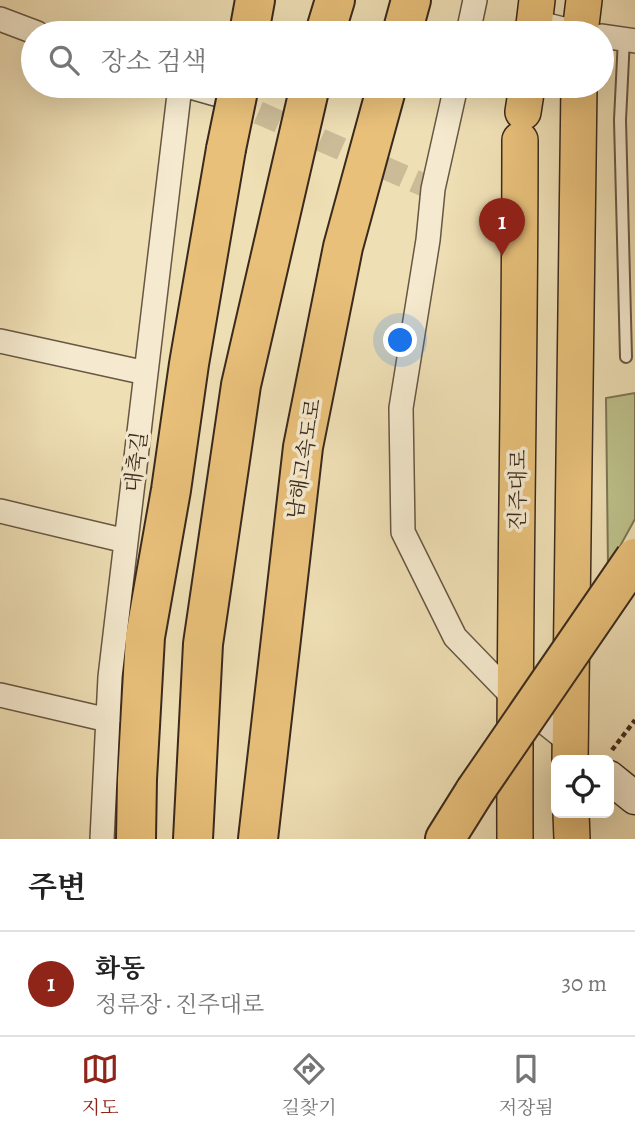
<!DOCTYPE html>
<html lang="ko">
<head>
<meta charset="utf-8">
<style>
	:root { --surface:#fff; --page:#f2f2f2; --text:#222; --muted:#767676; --line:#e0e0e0; --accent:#8f2418 }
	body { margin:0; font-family:Alegreya,"Noto Serif KR",serif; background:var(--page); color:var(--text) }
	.controls { position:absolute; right:21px; bottom:21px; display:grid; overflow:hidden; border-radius:10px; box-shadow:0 7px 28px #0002 }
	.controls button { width:63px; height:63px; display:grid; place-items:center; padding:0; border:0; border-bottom:2px solid var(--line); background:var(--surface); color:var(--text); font:35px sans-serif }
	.you { position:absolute; left:401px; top:341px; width:24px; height:24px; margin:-18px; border:5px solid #fff; border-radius:50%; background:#1a73e8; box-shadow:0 0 0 10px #1a73e833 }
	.badge { display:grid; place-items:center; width:46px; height:46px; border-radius:50%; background:var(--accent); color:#fff; font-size:23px; font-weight:700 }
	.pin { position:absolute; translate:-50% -58px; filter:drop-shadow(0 2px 4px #0008) }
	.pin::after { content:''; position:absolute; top:37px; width:24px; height:21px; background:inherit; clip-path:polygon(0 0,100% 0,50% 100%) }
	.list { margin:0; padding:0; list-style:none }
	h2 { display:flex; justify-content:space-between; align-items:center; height:91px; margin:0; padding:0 28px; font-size:30px }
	h2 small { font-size:23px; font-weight:400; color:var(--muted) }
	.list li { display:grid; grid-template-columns:46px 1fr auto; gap:21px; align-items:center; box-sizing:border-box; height:105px; padding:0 28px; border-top:2px solid var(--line) }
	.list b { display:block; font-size:26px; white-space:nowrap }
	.list p { margin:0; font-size:23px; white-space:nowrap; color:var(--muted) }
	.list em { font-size:23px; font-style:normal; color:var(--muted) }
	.icon { flex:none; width:38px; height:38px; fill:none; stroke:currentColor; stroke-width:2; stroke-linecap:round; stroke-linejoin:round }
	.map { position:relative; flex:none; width:635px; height:839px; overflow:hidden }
	.search { position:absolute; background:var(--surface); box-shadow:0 7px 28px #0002; left:21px; right:21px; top:21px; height:77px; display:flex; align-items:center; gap:18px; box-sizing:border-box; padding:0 24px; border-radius:38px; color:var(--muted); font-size:26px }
	.sheet { height:196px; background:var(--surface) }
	nav { display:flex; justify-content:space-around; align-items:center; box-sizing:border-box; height:98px; border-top:2px solid var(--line); background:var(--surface); font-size:19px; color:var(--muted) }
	nav a { display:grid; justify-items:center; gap:4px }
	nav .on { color:var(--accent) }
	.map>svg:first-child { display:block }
	.green { fill:#bdc18b; stroke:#7c7654; stroke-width:2 }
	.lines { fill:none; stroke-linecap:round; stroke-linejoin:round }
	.street-tunnel { stroke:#cbbb97; stroke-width:23; stroke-dasharray:23 11; stroke-linecap:butt }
	.lane-casing { stroke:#675743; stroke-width:14 }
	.street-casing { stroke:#675743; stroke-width:26 }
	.secondary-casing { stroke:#3a2a1d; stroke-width:35 }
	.primary-casing { stroke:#3a2a1d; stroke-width:38 }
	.highway-casing { stroke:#3a2a1d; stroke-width:42 }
	.path { stroke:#3a2a1d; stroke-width:4.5; stroke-dasharray:5 3.5; stroke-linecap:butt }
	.lane { stroke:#f5eacf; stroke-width:10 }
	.street { stroke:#f5eacf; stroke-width:23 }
	.secondary { stroke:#f5eacf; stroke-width:32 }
	.primary { stroke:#e8c07a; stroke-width:35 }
	.highway { stroke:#e8c07a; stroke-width:38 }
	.highway-bridge-casing { stroke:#3a2a1d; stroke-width:42; stroke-linecap:butt }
	.highway-bridge { stroke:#e8c07a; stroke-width:38 }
	.labels { text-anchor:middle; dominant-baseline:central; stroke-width:7; stroke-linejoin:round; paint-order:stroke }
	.street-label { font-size:21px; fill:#3a2a1d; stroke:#f5eacf }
</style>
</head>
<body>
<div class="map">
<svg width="635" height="839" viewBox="0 0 635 839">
	<rect width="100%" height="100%" fill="#efdfb5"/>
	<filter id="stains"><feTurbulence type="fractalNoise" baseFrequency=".00286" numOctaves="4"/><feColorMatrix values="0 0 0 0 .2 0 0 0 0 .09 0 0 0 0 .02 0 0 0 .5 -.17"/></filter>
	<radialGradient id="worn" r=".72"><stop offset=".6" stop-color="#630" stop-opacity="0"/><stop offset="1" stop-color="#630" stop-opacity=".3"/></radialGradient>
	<!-- green -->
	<path class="green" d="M 635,393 L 635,519 L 608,568 L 606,398 Z"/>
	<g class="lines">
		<!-- street-tunnel -->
		<path class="street-tunnel" d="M 227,99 L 433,189"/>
		<!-- lane casing -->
		<g class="lane-casing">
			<path id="lane" d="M 624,38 L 620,120 L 626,357"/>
		</g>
		<!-- street casing -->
		<g class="street-casing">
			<path id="street" d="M 0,19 L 37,33
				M 535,22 L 579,33
				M 468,33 L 475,0
				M 602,36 L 635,41
				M 187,86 L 215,94
				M 456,86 L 433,189 L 428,240 L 401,408 L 403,532 L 455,637 L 514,698 L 569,742
				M 0,341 L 146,373
				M 0,511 L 126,541
				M 0,695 L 108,720
				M 102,839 L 110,677 L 180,86"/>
		</g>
		<!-- secondary casing -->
		<g class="secondary-casing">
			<path id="secondary" d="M 609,777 L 635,798"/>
		</g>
		<!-- primary casing -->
		<g class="primary-casing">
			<path id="primary" d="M 533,33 L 537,0
				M 580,33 L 584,0
				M 523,112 L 527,86
				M 570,760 L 579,86
				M 571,813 L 572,839
				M 515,839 C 514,606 520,373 520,140"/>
		</g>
		<!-- highway casing -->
		<g class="highway-casing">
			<path id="highway" d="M 249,33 L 255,0
				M 325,33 L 335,0
				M 402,33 L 411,0
				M 136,839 L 137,779 L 145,637 L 171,490 L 189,364 L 226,149
				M 193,839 L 203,644 L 241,385 L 310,86
				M 258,839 L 303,447 L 343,247 L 387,86
				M 445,839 L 475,791"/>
		</g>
		<!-- path -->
		<path class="path" d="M 612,750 L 635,720"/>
		<!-- lane -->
		<use href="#lane" class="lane"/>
		<!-- street -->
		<use href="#street" class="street"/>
		<!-- secondary -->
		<use href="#secondary" class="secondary"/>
		<!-- primary -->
		<use href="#primary" class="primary"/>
		<!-- highway -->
		<use href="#highway" class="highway"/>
		<!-- highway-bridge casing -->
		<g class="highway-bridge-casing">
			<path id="highway-bridge" d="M 226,149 L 239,86
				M 475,791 L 635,558"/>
		</g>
		<!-- highway-bridge -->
		<use href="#highway-bridge" class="highway-bridge"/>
	</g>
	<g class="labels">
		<!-- street labels -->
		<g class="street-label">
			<text transform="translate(304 459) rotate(-81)">남해고속도로</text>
			<text transform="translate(136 462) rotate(-83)">대축길</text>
			<text transform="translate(518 490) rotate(-89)">진주대로</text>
		</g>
	</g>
	<rect width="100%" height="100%" filter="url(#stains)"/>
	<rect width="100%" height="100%" fill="url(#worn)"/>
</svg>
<div class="controls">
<button><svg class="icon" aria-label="locate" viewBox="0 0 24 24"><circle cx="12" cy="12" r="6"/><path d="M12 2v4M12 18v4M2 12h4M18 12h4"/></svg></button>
</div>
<div class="you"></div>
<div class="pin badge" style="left:502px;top:256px">1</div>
<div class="search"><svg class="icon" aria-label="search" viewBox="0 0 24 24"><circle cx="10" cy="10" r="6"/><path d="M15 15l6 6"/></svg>장소 검색</div>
</div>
<section class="sheet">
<h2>주변<small></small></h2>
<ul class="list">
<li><span class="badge">1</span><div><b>화동</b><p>정류장 · 진주대로</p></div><em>30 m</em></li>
</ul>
</section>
<nav>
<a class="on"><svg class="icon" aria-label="map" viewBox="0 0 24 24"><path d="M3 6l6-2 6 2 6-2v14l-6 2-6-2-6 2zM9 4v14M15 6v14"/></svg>지도</a>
<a><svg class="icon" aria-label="directions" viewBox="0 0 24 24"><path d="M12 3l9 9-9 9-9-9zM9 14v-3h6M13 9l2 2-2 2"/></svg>길찾기</a>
<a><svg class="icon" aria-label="saved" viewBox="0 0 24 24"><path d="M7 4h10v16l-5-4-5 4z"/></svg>저장됨</a>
</nav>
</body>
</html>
